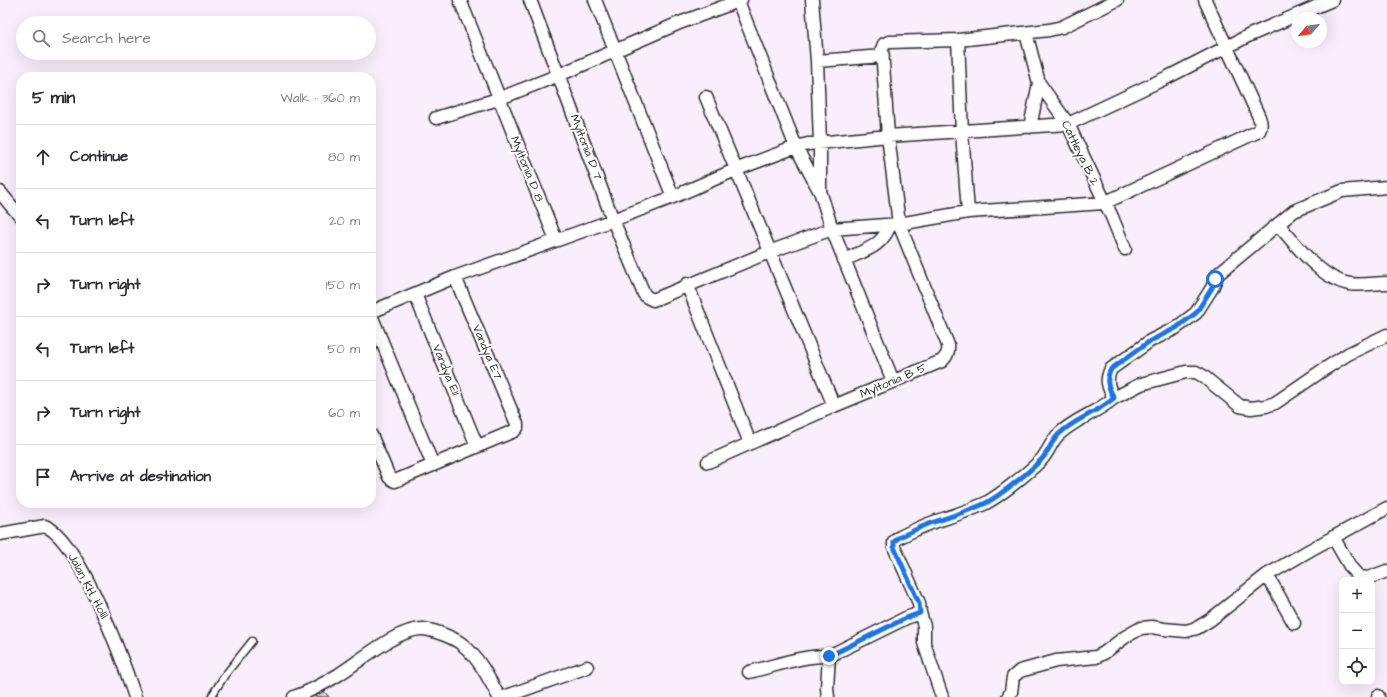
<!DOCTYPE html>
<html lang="en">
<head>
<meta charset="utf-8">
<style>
	:root { --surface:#fff; --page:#f2f2f3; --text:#2b2b33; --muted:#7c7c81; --line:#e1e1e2 }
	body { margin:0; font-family:"Architects Daughter",sans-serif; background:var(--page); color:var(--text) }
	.controls { position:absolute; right:12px; bottom:12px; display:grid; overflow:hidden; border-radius:8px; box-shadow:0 4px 16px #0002 }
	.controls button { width:36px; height:36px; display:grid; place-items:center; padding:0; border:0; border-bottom:1px solid var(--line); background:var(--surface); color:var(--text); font:20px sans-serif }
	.compass { position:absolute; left:1291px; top:12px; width:36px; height:36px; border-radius:50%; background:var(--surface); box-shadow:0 4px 16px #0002; rotate:241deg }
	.stop { position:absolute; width:12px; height:12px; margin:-9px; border:3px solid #1a73e8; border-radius:50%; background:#fff }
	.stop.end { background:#1a73e8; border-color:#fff; box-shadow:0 1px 4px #0008 }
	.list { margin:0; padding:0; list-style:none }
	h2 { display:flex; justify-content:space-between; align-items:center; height:52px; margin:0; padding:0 16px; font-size:17px }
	h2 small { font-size:13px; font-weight:400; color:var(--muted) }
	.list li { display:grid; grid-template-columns:26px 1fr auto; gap:12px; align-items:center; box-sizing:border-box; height:64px; padding:0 16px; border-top:1px solid var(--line) }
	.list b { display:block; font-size:15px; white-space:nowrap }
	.list em { font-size:13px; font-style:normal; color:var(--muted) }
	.icon { flex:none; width:22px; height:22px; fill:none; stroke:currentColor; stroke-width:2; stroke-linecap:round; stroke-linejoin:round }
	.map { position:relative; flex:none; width:1387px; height:697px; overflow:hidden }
	.search { position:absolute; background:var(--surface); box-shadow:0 4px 16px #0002; left:16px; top:16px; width:360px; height:44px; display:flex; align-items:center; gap:10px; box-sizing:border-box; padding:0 14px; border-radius:22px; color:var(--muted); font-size:15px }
	.panel { position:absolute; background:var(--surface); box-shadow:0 4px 16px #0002; left:16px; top:72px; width:360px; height:436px; border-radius:16px }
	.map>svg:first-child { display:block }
	.building { fill:url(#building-cross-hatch); stroke:#2b2b2b }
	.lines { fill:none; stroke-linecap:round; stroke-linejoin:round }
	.service-casing { stroke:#2b2b2b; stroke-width:9 }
	.minor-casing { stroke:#2b2b2b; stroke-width:15 }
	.service { stroke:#fff; stroke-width:6 }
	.minor { stroke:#fff; stroke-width:12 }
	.route { stroke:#1a73e8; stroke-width:5 }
	.labels { text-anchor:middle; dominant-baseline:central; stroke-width:4; stroke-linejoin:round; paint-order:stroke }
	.street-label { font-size:12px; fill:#2b2b2b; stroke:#fff }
</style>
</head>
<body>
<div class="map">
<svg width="1387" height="697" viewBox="0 0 1387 697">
	<defs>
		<pattern id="building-cross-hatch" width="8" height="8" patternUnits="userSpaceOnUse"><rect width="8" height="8" fill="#eac9f6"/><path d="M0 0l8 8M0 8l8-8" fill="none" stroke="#c9add3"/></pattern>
	</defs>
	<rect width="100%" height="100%" fill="#f9effc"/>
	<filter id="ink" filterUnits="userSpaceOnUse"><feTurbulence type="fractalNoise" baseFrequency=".025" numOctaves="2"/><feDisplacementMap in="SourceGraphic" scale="8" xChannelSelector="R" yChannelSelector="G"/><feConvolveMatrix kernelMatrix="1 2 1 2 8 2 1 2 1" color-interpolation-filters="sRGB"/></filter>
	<g filter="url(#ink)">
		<!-- building -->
		<path class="building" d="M 323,690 L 329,697 L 315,697 Z"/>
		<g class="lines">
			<!-- service casing -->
			<g class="service-casing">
				<path id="service" d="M 211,697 L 225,675 L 252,641"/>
			</g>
			<!-- minor casing -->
			<g class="minor-casing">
				<path id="minor" d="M 460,0 L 556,240
					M 530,0 L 613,220 L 644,294 L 647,297 L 653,300 L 769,252 L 832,229 L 899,224 L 968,212 L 1104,203 L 1259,131 C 1262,126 1261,122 1259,117 L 1205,0
					M 595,0 L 673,197
					M 812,0 L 817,61 L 820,143 L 820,191 L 832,229 L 893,381
					M 738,1 L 796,147 L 819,190
					M 1026,33 L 1039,83 L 1068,124 L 1112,217 L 1125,249
					M 958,40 L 962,132 L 968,212
					M 817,61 L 883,56
					M 706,97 L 834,406
					M 436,118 L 498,99 L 559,75 L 677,24 L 741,0
					M 1030,127 L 1039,83
					M 0,192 L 13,208 L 21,216
					M 1278,224 C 1295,244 1322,280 1350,284 C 1362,286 1375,283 1387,283
					M 844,260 C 865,250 882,247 890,225
					M 687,284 L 750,443
					M 415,294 L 477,446
					M 371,312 L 455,277 L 613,220 L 673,197 L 735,170 L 796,147 L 808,144 L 888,136 L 1068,124 L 1168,77 L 1250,35 L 1332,0
					M 371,315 L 433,465
					M 1114,398 L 1141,384 L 1186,372 L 1196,372 L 1203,376 L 1240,406 L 1251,408 L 1266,406 L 1275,403 L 1281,399 L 1323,370 L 1348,354 L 1387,335
					M 371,435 L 389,477 L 395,481 L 514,431 L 517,428 L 517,424 L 455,277
					M 708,462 L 834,406 L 942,361 C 947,356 949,352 948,345 L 899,224 L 888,136 L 882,49 L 884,44 L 889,42 L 958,40 L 1049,30 L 1062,27 L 1117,0
					M 0,534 L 45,526 C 79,539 123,661 135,697
					M 1333,537 L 1351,568 L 1359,577 L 1368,578 L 1387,571
					M 1267,575 L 1294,623
					M 749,672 C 775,666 802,655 829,656
					M 1378,696 L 1378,697
					M 294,697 C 309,692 325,683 338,675 C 359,662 398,628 423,629 C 434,630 455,638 463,645 C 479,658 489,679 499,697
					M 504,697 L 587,667
					M 828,697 L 827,688 L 829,656 L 906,618 L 920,613
					M 942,697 L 924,643 L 924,626 L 920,613 L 919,603 L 894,547 L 894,542 L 898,538 C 910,532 922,526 934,522 C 952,516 969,511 986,503 C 1002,494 1028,473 1041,460 C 1048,453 1051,442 1058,435 C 1074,419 1097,413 1114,398 C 1108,387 1105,380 1111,369 L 1150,341 L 1176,328 L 1196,313 L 1212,288 L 1218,274 L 1294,211 L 1342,191 L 1387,187
					M 1008,697 L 1011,692 L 1013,677 L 1020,671 L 1056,661 L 1096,657 L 1104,653 L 1125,637 L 1141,628 L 1152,627 L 1164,629 L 1186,631 L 1197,628 L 1210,620 L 1267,575 L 1310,550 L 1387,508"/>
			</g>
			<!-- service -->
			<use href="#service" class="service"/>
			<!-- minor -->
			<use href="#minor" class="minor"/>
		</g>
	</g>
	<g class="lines" filter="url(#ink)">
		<!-- route -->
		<path class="route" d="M 829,656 L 906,618 L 920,613 L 919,603 L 894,547 L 894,542 L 898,538 C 910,532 922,526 934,522 C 952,516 969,511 986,503 C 1002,494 1028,473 1041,460 C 1048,453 1051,442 1058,435 C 1074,419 1097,413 1114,398 C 1108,387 1105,380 1111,369 L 1150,341 L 1176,328 L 1196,313 L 1212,288 L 1215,279"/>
	</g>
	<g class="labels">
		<!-- street labels -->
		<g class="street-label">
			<text transform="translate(586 147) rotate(69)">Myltonia D 7</text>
			<text transform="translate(1080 153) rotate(64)">Cattleya B 2</text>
			<text transform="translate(527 169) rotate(68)">Myltonia D 8</text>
			<text transform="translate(487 352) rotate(67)">Vandya E7</text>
			<text transform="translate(446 370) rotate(68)">Vandya E11</text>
			<text transform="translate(893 381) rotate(-23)">Myltonia B 5</text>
			<text transform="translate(88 586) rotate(62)">Jalan KH. Holil</text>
		</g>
	</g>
</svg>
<div class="controls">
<button>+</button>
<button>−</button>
<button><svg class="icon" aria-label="locate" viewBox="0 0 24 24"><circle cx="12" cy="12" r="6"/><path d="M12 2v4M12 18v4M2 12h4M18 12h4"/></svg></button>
</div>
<svg class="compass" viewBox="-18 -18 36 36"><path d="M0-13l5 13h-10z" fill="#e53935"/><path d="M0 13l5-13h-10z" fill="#7c7c81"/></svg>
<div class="stop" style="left:1215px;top:279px"></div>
<div class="stop end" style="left:829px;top:656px"></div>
<div class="search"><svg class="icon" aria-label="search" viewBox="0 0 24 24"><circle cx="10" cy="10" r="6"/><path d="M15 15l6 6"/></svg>Search here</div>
<section class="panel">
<h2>5 min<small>Walk · 360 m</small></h2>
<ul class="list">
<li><svg class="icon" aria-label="ahead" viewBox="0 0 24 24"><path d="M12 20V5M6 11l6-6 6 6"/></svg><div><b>Continue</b></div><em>80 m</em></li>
<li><svg class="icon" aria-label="left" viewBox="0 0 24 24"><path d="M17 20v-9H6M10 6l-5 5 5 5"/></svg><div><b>Turn left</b></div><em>20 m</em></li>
<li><svg class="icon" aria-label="right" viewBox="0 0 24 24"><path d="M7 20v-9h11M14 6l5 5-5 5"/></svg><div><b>Turn right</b></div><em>150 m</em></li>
<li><svg class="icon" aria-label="left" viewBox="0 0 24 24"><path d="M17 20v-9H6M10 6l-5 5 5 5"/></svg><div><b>Turn left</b></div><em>50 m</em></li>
<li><svg class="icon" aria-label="right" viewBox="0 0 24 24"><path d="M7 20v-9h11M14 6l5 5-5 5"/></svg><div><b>Turn right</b></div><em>60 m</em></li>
<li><svg class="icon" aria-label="arrive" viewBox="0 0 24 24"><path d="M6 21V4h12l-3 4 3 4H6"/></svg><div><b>Arrive at destination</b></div></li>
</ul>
</section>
</div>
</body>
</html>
